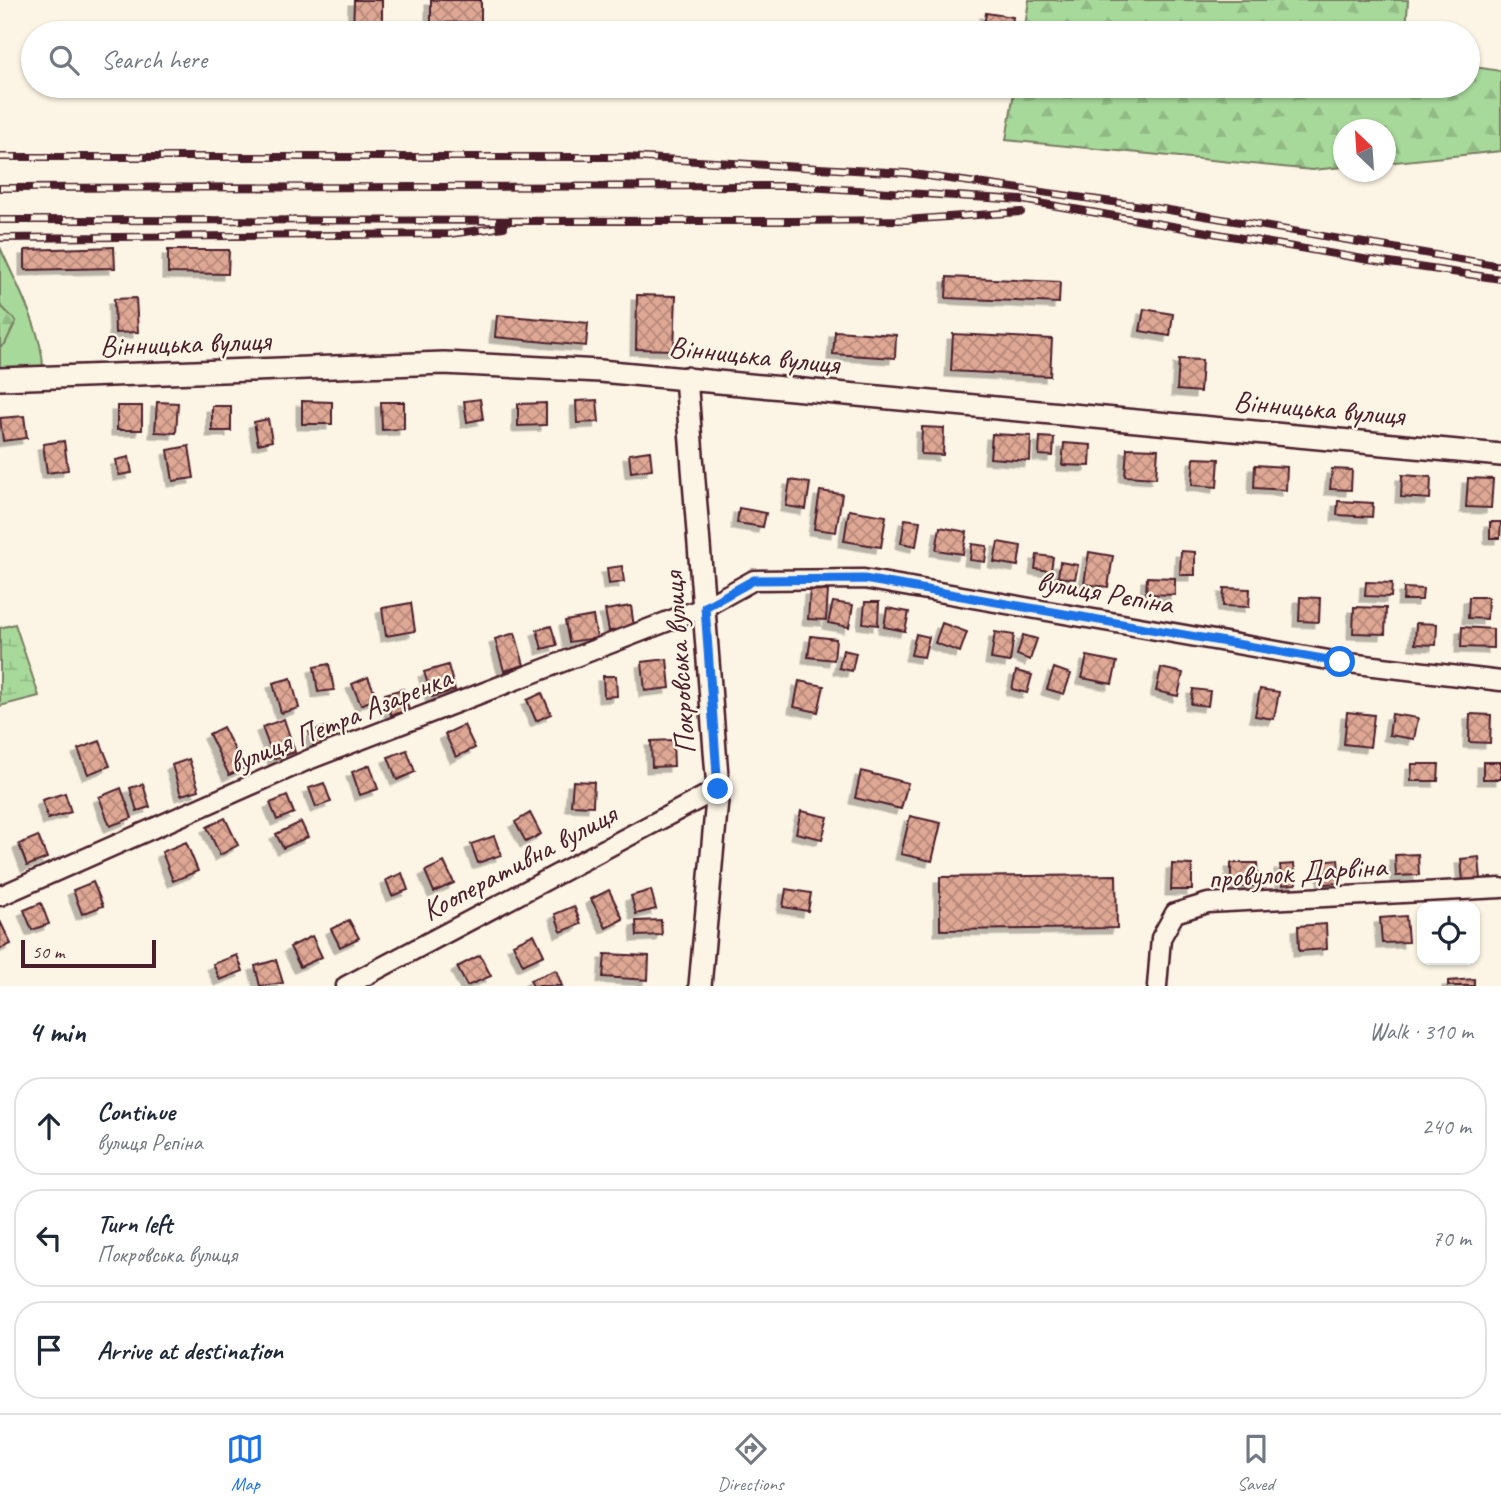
<!DOCTYPE html>
<html lang="en">
<head>
<meta charset="utf-8">
<style>
	:root { --surface:#fff; --page:#f6f6f7; --text:#1f2937; --muted:#747a83; --line:#e0e1e3; --accent:#1a73e8 }
	body { margin:0; font-family:Caveat,sans-serif; background:var(--page); color:var(--text) }
	.controls { position:absolute; right:21px; bottom:21px; display:grid; overflow:hidden; border-radius:14px; box-shadow:0 2px 5px #0004 }
	.controls button { width:63px; height:63px; display:grid; place-items:center; padding:0; border:0; border-bottom:2px solid var(--line); background:var(--surface); color:var(--text); font:35px sans-serif }
	.compass { position:absolute; left:1333px; top:119px; width:63px; height:63px; border-radius:50%; background:var(--surface); box-shadow:0 2px 5px #0004; rotate:335deg }
	.scale { position:absolute; left:21px; bottom:18px; width:135px; box-sizing:border-box; padding-left:7px; border:4px solid #4a1f2b; border-top:0; font-size:19px; line-height:24px; white-space:nowrap; color:#4a1f2b; -webkit-text-stroke:5px #fcf5e5; paint-order:stroke }
	.stop { position:absolute; width:21px; height:21px; margin:-16px; border:5px solid #1a73e8; border-radius:50%; background:#fff }
	.stop.end { background:#1a73e8; border-color:#fff; box-shadow:0 2px 7px #0008 }
	.list { margin:0; padding:0; list-style:none }
	h2 { display:flex; justify-content:space-between; align-items:center; height:91px; margin:0; padding:0 28px; font-size:30px }
	h2 small { font-size:23px; font-weight:400; color:var(--muted) }
	.list li { display:grid; grid-template-columns:46px 1fr auto; gap:21px; align-items:center; box-sizing:border-box; height:98px; margin:0 14px 14px; padding:0 14px; border:2px solid var(--line); border-radius:28px }
	.list b { display:block; font-size:26px; white-space:nowrap }
	.list p { margin:0; font-size:23px; white-space:nowrap; color:var(--muted) }
	.list em { font-size:23px; font-style:normal; color:var(--muted) }
	.icon { flex:none; width:38px; height:38px; fill:none; stroke:currentColor; stroke-width:2; stroke-linecap:round; stroke-linejoin:round }
	.map { position:relative; flex:none; width:1501px; height:986px; overflow:hidden }
	.search { position:absolute; background:var(--surface); box-shadow:0 2px 5px #0004; left:21px; right:21px; top:21px; height:77px; display:flex; align-items:center; gap:18px; box-sizing:border-box; padding:0 24px; border-radius:38px; color:var(--muted); font-size:26px }
	.sheet { height:427px; background:var(--surface) }
	nav { display:flex; justify-content:space-around; align-items:center; box-sizing:border-box; height:98px; border-top:2px solid var(--line); background:var(--surface); font-size:19px; color:var(--muted) }
	nav a { display:grid; justify-items:center; gap:4px }
	nav .on { color:var(--accent) }
	.map>svg:first-child { display:block }
	.green { fill:#a7d99a; stroke:#787c62; stroke-width:2 }
	.forest { fill:url(#forest-firs); stroke:#787c62; stroke-width:2 }
	.wetland { fill:url(#wetland-marsh); stroke:#787c62; stroke-width:2 }
	.building { fill:url(#building-cross-hatch); stroke:#4a1f2b; stroke-width:2; filter:url(#shadow) }
	.lines { fill:none; stroke-linecap:round; stroke-linejoin:round }
	.minor-casing { stroke:#4a1f2b; stroke-width:23 }
	.tertiary-casing { stroke:#4a1f2b; stroke-width:26 }
	.minor { stroke:#fcf5e5; stroke-width:18 }
	.tertiary { stroke:#fcf5e5; stroke-width:21 }
	.rail-casing { stroke:#4a1f2b; stroke-width:8 }
	.rail { stroke:#fcf5e5; stroke-width:5; stroke-dasharray:16; stroke-linecap:butt }
	.route { stroke:#1a73e8; stroke-width:9 }
	.labels { text-anchor:middle; dominant-baseline:central; stroke-width:5; stroke-linejoin:round; paint-order:stroke }
	.street-label { font-size:30px; fill:#4a1f2b; stroke:#fcf5e5 }
</style>
</head>
<body>
<div class="map">
<svg width="1501" height="986" viewBox="0 0 1501 986">
	<defs>
		<pattern id="forest-firs" width="22" height="20" patternUnits="userSpaceOnUse" patternTransform="scale(1.75)"><rect width="22" height="20" fill="#a7d99a"/><path d="M5 1l3.5 6h-7zM16 11l3.5 6h-7z" fill="#91ba85"/></pattern>
		<pattern id="wetland-marsh" width="20" height="14" patternUnits="userSpaceOnUse" patternTransform="scale(1.75)"><rect width="20" height="14" fill="#a7d99a"/><path d="M1 5h8M5 5V1M11 12h8M15 12V8" fill="none" stroke="#91ba85"/></pattern>
		<pattern id="building-cross-hatch" width="8" height="8" patternUnits="userSpaceOnUse" patternTransform="scale(1.75)"><rect width="8" height="8" fill="#dfa895"/><path d="M0 0l8 8M0 8l8-8" fill="none" stroke="#b7887a"/></pattern>
		<filter id="shadow"><feDropShadow dx="-5.5" dy="5.5" stdDeviation="0" flood-color="#0004"/></filter>
	</defs>
	<rect width="100%" height="100%" fill="#fcf5e5"/>
	<filter id="ink" filterUnits="userSpaceOnUse"><feTurbulence type="fractalNoise" baseFrequency=".0143" numOctaves="2"/><feDisplacementMap in="SourceGraphic" scale="14" xChannelSelector="R" yChannelSelector="G"/><feConvolveMatrix kernelMatrix="1 2 1 2 8 2 1 2 1" color-interpolation-filters="sRGB"/></filter>
	<g filter="url(#ink)">
		<!-- green -->
		<path class="green" d="M 0,247 C 15,282 43,331 43,368 L 0,369 Z"/>
		<!-- forest -->
		<path class="forest" d="M 1029,0 L 1408,0 L 1406,33 L 1024,33 Z
			M 1468,66 L 1501,71 L 1501,151 L 1386,163 L 1386,130 L 1344,130 L 1343,167 L 1312,170 L 1006,140 L 1015,86 L 1468,86 Z
			M 0,305 L 16,321 L 5,344 L 0,347 Z"/>
		<!-- wetland -->
		<path class="wetland" d="M 15,624 L 39,696 L 0,706 L 0,628 Z"/>
		<!-- building -->
		<path class="building" d="M 354,0 L 382,0 L 382,33 L 353,33 Z
			M 431,0 L 481,0 L 481,22 L 431,23 Z
			M 986,13 L 1013,17 L 1011,33 L 983,33 Z
			M 114,247 L 115,268 L 25,270 L 25,250 Z
			M 168,250 L 229,250 L 228,274 L 168,273 Z
			M 947,277 L 1060,282 L 1059,303 L 946,298 Z
			M 637,295 L 676,296 L 674,350 L 636,349 Z
			M 136,298 L 138,332 L 115,333 L 114,299 Z
			M 1144,309 L 1173,314 L 1170,336 L 1140,331 Z
			M 497,315 L 588,323 L 586,346 L 495,337 Z
			M 835,331 L 896,335 L 895,358 L 833,354 Z
			M 953,334 L 1052,339 L 1050,376 L 951,371 Z
			M 1179,359 L 1202,360 L 1200,392 L 1177,390 Z
			M 480,399 L 483,419 L 467,422 L 464,401 Z
			M 597,400 L 599,422 L 577,423 L 576,401 Z
			M 302,401 L 332,402 L 332,424 L 302,424 Z
			M 157,402 L 178,403 L 176,433 L 155,432 Z
			M 381,402 L 404,402 L 404,429 L 382,430 Z
			M 546,403 L 546,425 L 518,426 L 518,404 Z
			M 117,406 L 142,406 L 142,430 L 117,430 Z
			M 212,406 L 231,406 L 231,431 L 212,431 Z
			M 24,416 L 27,438 L 3,441 L 0,418 Z
			M 268,419 L 272,441 L 258,444 L 254,422 Z
			M 922,427 L 944,428 L 943,455 L 921,454 Z
			M 992,434 L 1031,436 L 1030,461 L 990,458 Z
			M 1040,437 L 1054,438 L 1053,456 L 1039,455 Z
			M 64,441 L 68,470 L 47,473 L 43,444 Z
			M 1064,443 L 1091,445 L 1090,466 L 1062,465 Z
			M 189,446 L 194,478 L 173,481 L 168,450 Z
			M 1127,448 L 1158,449 L 1156,478 L 1125,476 Z
			M 650,451 L 652,469 L 631,472 L 629,454 Z
			M 129,457 L 132,473 L 119,475 L 116,460 Z
			M 1194,458 L 1219,459 L 1217,487 L 1192,485 Z
			M 1255,465 L 1287,467 L 1286,490 L 1254,488 Z
			M 1332,469 L 1352,470 L 1351,490 L 1330,489 Z
			M 1402,475 L 1431,477 L 1430,499 L 1401,497 Z
			M 1468,478 L 1493,479 L 1491,508 L 1466,507 Z
			M 790,480 L 810,483 L 806,509 L 786,506 Z
			M 820,491 L 842,494 L 836,532 L 814,529 Z
			M 1338,501 L 1373,503 L 1372,517 L 1337,515 Z
			M 739,508 L 766,513 L 763,527 L 737,523 Z
			M 849,510 L 886,516 L 881,547 L 844,541 Z
			M 905,519 L 920,521 L 916,546 L 901,543 Z
			M 1490,522 L 1501,522 L 1500,538 L 1490,538 Z
			M 940,527 L 967,532 L 963,554 L 936,550 Z
			M 998,542 L 1021,546 L 1018,566 L 994,562 Z
			M 972,544 L 987,546 L 985,562 L 970,560 Z
			M 1181,551 L 1195,552 L 1195,575 L 1180,575 Z
			M 1089,552 L 1113,556 L 1108,587 L 1084,584 Z
			M 1037,555 L 1053,557 L 1051,571 L 1035,569 Z
			M 1060,562 L 1078,565 L 1075,579 L 1058,577 Z
			M 622,566 L 624,582 L 609,584 L 607,568 Z
			M 1147,577 L 1175,578 L 1175,595 L 1146,594 Z
			M 1366,582 L 1392,583 L 1391,597 L 1365,596 Z
			M 1224,588 L 1250,589 L 1249,607 L 1223,606 Z
			M 1404,588 L 1423,589 L 1422,600 L 1403,600 Z
			M 810,590 L 828,591 L 826,620 L 808,619 Z
			M 1300,597 L 1320,598 L 1319,622 L 1299,621 Z
			M 1469,597 L 1488,597 L 1487,619 L 1468,618 Z
			M 833,602 L 853,605 L 849,627 L 828,623 Z
			M 865,602 L 879,602 L 878,625 L 863,623 Z
			M 411,603 L 415,631 L 386,636 L 382,608 Z
			M 631,606 L 634,627 L 609,631 L 605,610 Z
			M 1354,607 L 1386,608 L 1385,634 L 1353,633 Z
			M 887,608 L 909,612 L 905,631 L 884,627 Z
			M 593,616 L 597,638 L 569,642 L 565,621 Z
			M 942,623 L 967,632 L 960,652 L 935,643 Z
			M 1416,623 L 1437,624 L 1436,645 L 1415,644 Z
			M 551,626 L 557,645 L 542,649 L 537,630 Z
			M 1462,627 L 1493,629 L 1493,648 L 1461,647 Z
			M 995,632 L 1014,635 L 1010,662 L 991,659 Z
			M 515,633 L 524,665 L 504,671 L 495,639 Z
			M 916,634 L 929,637 L 924,657 L 911,655 Z
			M 1023,635 L 1037,639 L 1030,660 L 1017,655 Z
			M 811,636 L 836,639 L 834,660 L 808,657 Z
			M 843,650 L 856,653 L 852,671 L 839,668 Z
			M 1087,656 L 1117,662 L 1112,684 L 1082,678 Z
			M 667,659 L 670,688 L 645,691 L 642,662 Z
			M 329,664 L 334,690 L 318,692 L 314,667 Z
			M 448,665 L 455,690 L 432,697 L 424,672 Z
			M 1054,668 L 1071,674 L 1064,694 L 1047,689 Z
			M 1161,668 L 1183,673 L 1178,696 L 1156,691 Z
			M 1016,671 L 1032,675 L 1027,693 L 1012,689 Z
			M 603,676 L 616,676 L 617,696 L 604,697 Z
			M 368,677 L 377,698 L 361,705 L 352,684 Z
			M 291,678 L 299,708 L 281,713 L 273,683 Z
			M 799,681 L 824,686 L 818,712 L 794,707 Z
			M 403,689 L 409,710 L 391,715 L 385,694 Z
			M 1193,689 L 1210,691 L 1208,706 L 1191,704 Z
			M 1260,689 L 1279,692 L 1274,719 L 1255,716 Z
			M 542,693 L 551,714 L 536,721 L 527,700 Z
			M 1347,712 L 1374,715 L 1370,747 L 1344,744 Z
			M 1392,714 L 1418,718 L 1414,739 L 1389,735 Z
			M 1470,714 L 1491,715 L 1490,743 L 1469,742 Z
			M 284,719 L 295,752 L 274,759 L 262,727 Z
			M 464,725 L 475,748 L 456,757 L 445,734 Z
			M 223,727 L 244,768 L 229,775 L 209,734 Z
			M 326,727 L 331,744 L 314,748 L 309,732 Z
			M 673,740 L 674,766 L 652,767 L 651,741 Z
			M 100,741 L 110,766 L 88,774 L 78,749 Z
			M 407,750 L 415,772 L 397,780 L 388,757 Z
			M 189,759 L 199,790 L 181,795 L 172,765 Z
			M 1483,762 L 1501,762 L 1501,779 L 1483,779 Z
			M 1412,764 L 1439,764 L 1438,781 L 1411,781 Z
			M 370,765 L 378,789 L 360,795 L 352,772 Z
			M 861,771 L 908,783 L 901,809 L 855,798 Z
			M 573,781 L 594,782 L 593,806 L 571,805 Z
			M 324,783 L 331,802 L 316,807 L 309,788 Z
			M 143,784 L 150,807 L 137,811 L 130,788 Z
			M 121,788 L 132,818 L 110,826 L 99,797 Z
			M 65,793 L 71,812 L 48,819 L 42,800 Z
			M 287,796 L 294,813 L 277,820 L 270,803 Z
			M 801,811 L 828,817 L 822,839 L 796,833 Z
			M 530,813 L 541,834 L 526,842 L 515,822 Z
			M 910,816 L 941,823 L 932,861 L 901,854 Z
			M 225,818 L 238,845 L 220,855 L 207,827 Z
			M 301,822 L 308,837 L 283,848 L 276,834 Z
			M 38,836 L 47,858 L 27,866 L 19,844 Z
			M 494,836 L 501,855 L 478,863 L 471,844 Z
			M 186,842 L 198,871 L 173,881 L 162,852 Z
			M 1418,854 L 1419,875 L 1396,876 L 1395,855 Z
			M 1479,857 L 1481,880 L 1463,882 L 1461,859 Z
			M 1338,859 L 1340,883 L 1324,884 L 1321,861 Z
			M 444,862 L 454,883 L 434,892 L 425,871 Z
			M 1231,863 L 1257,863 L 1258,886 L 1231,887 Z
			M 1172,864 L 1192,865 L 1192,890 L 1171,890 Z
			M 1294,864 L 1296,884 L 1282,885 L 1280,865 Z
			M 402,873 L 408,890 L 392,896 L 386,880 Z
			M 1116,875 L 1117,928 L 940,930 L 940,877 Z
			M 93,882 L 103,906 L 82,914 L 73,890 Z
			M 786,889 L 811,893 L 808,911 L 783,907 Z
			M 609,890 L 623,919 L 606,928 L 591,899 Z
			M 651,890 L 656,909 L 636,914 L 631,896 Z
			M 41,903 L 49,924 L 32,930 L 24,910 Z
			M 574,906 L 581,924 L 561,932 L 555,914 Z
			M 1406,916 L 1408,942 L 1382,943 L 1380,918 Z
			M 349,920 L 359,938 L 340,947 L 331,929 Z
			M 661,920 L 662,935 L 637,936 L 636,921 Z
			M 0,921 L 11,944 L 0,949 Z
			M 1326,924 L 1327,949 L 1299,951 L 1298,926 Z
			M 534,934 L 544,955 L 523,965 L 513,944 Z
			M 312,936 L 322,957 L 300,967 L 290,947 Z
			M 605,954 L 649,956 L 648,980 L 603,977 Z
			M 237,955 L 243,971 L 220,980 L 213,964 Z
			M 480,955 L 491,976 L 467,986 L 457,967 Z
			M 276,960 L 283,983 L 260,986 L 255,966 Z
			M 556,970 L 562,986 L 533,986 L 530,980 Z
			M 1474,979 L 1474,986 L 1448,986 L 1448,981 Z"/>
		<g class="lines">
			<!-- minor casing -->
			<g class="minor-casing">
				<path id="minor" d="M 0,896 L 308,760 L 705,607 L 754,580 L 864,579 L 1340,662 L 1501,681
					M 346,986 L 718,789
					M 1157,986 L 1161,938 L 1175,913 L 1208,903 L 1501,888"/>
			</g>
			<!-- tertiary casing -->
			<g class="tertiary-casing">
				<path id="tertiary" d="M 686,378 L 718,789 L 700,986
					M 0,379 L 444,363 L 600,371 L 1501,455"/>
			</g>
			<!-- minor -->
			<use href="#minor" class="minor"/>
			<!-- tertiary -->
			<use href="#tertiary" class="tertiary"/>
			<!-- rail casing -->
			<g class="rail-casing">
				<path id="rail" d="M 0,157 L 627,157 L 906,173 L 1163,209 L 1501,266
					M 0,188 L 790,186 L 1022,200 L 1369,260 L 1501,279
					M 0,220 L 791,221 L 904,220 L 1021,212
					M 0,238 L 449,234 L 504,227"/>
			</g>
			<!-- rail -->
			<use href="#rail" class="rail"/>
		</g>
	</g>
	<g class="lines" filter="url(#ink)">
		<!-- route -->
		<path class="route" d="M 718,789 L 705,607 L 754,580 L 864,579 L 1340,662"/>
	</g>
	<g class="labels">
		<!-- street labels -->
		<g class="street-label">
			<text transform="translate(185 343) rotate(-2)">Вінницька вулиця</text>
			<text transform="translate(754 355) rotate(6)">Вінницька вулиця</text>
			<text transform="translate(1319 408) rotate(5)">Вінницька вулиця</text>
			<text transform="translate(1105 592) rotate(10)">вулиця Рєпіна</text>
			<text transform="translate(679 663) rotate(-94)">Покровська вулиця</text>
			<text transform="translate(340 720) rotate(-22)">вулиця Петра Азаренка</text>
			<text transform="translate(519 862) rotate(-28)">Кооперативна вулиця</text>
			<text transform="translate(1297 872) rotate(-4)">провулок Дарвіна</text>
		</g>
	</g>
</svg>
<div class="controls">
<button><svg class="icon" aria-label="locate" viewBox="0 0 24 24"><circle cx="12" cy="12" r="6"/><path d="M12 2v4M12 18v4M2 12h4M18 12h4"/></svg></button>
</div>
<svg class="compass" viewBox="-18 -18 36 36"><path d="M0-13l5 13h-10z" fill="#e53935"/><path d="M0 13l5-13h-10z" fill="#747a83"/></svg>
<div class="scale">50 m</div>
<div class="stop" style="left:1340px;top:662px"></div>
<div class="stop end" style="left:718px;top:789px"></div>
<div class="search"><svg class="icon" aria-label="search" viewBox="0 0 24 24"><circle cx="10" cy="10" r="6"/><path d="M15 15l6 6"/></svg>Search here</div>
</div>
<section class="sheet">
<h2>4 min<small>Walk · 310 m</small></h2>
<ul class="list">
<li><svg class="icon" aria-label="ahead" viewBox="0 0 24 24"><path d="M12 20V5M6 11l6-6 6 6"/></svg><div><b>Continue</b><p>вулиця Рєпіна</p></div><em>240 m</em></li>
<li><svg class="icon" aria-label="left" viewBox="0 0 24 24"><path d="M17 20v-9H6M10 6l-5 5 5 5"/></svg><div><b>Turn left</b><p>Покровська вулиця</p></div><em>70 m</em></li>
<li><svg class="icon" aria-label="arrive" viewBox="0 0 24 24"><path d="M6 21V4h12l-3 4 3 4H6"/></svg><div><b>Arrive at destination</b></div></li>
</ul>
</section>
<nav>
<a class="on"><svg class="icon" aria-label="map" viewBox="0 0 24 24"><path d="M3 6l6-2 6 2 6-2v14l-6 2-6-2-6 2zM9 4v14M15 6v14"/></svg>Map</a>
<a><svg class="icon" aria-label="directions" viewBox="0 0 24 24"><path d="M12 3l9 9-9 9-9-9zM9 14v-3h6M13 9l2 2-2 2"/></svg>Directions</a>
<a><svg class="icon" aria-label="saved" viewBox="0 0 24 24"><path d="M7 4h10v16l-5-4-5 4z"/></svg>Saved</a>
</nav>
</body>
</html>
